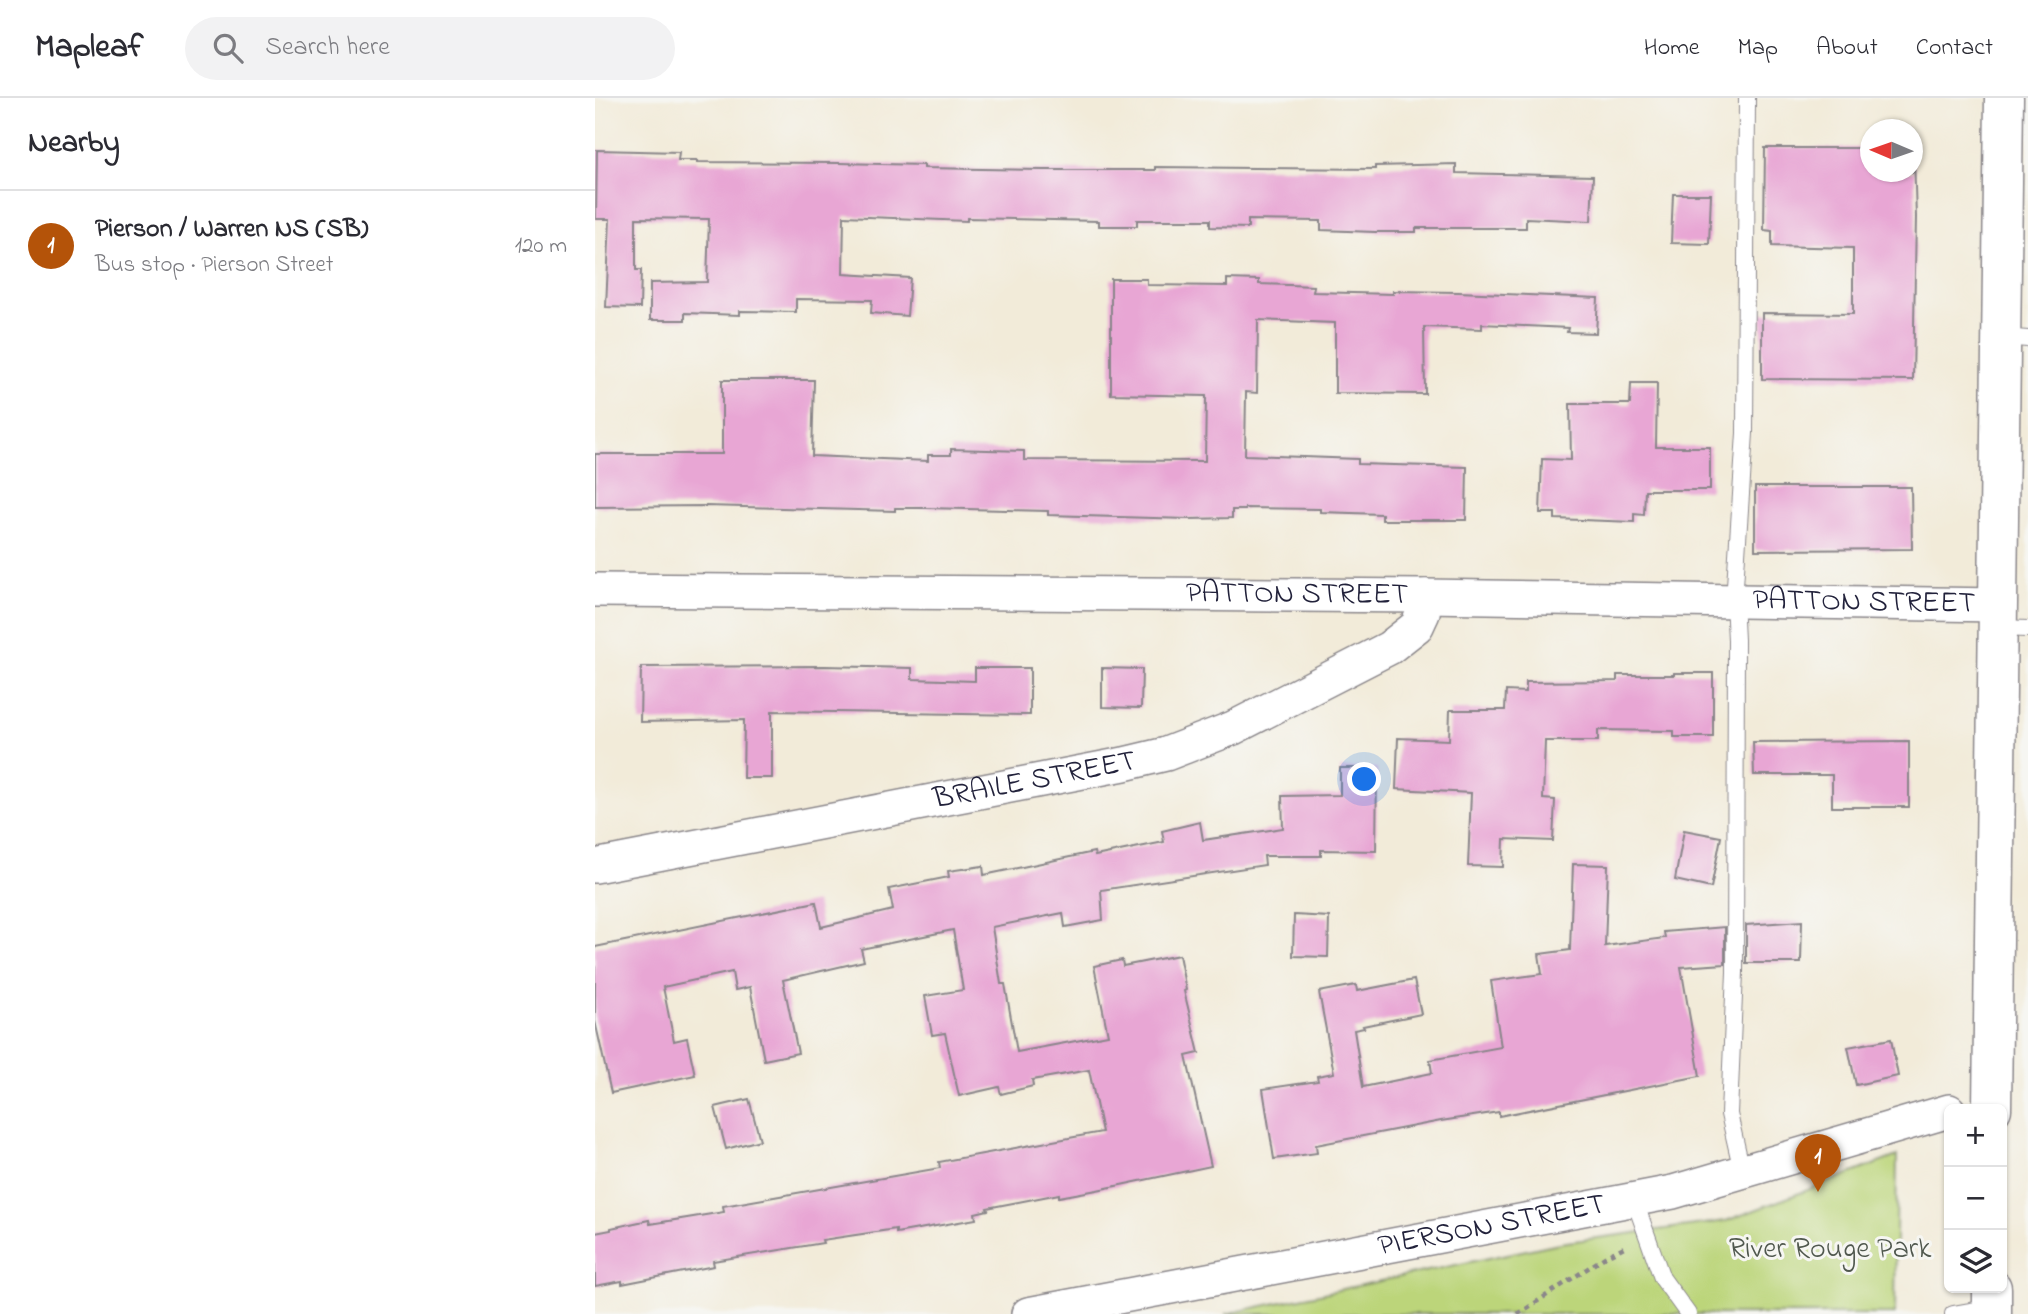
<!DOCTYPE html>
<html lang="en">
<head>
<meta charset="utf-8">
<style>
	:root { --surface:#fff; --page:#f2f2f3; --text:#2b2b33; --muted:#7c7c81; --line:#e1e1e2; --accent:#b45309 }
	body { margin:0; font-family:"Indie Flower",sans-serif; background:var(--page); color:var(--text) }
	.controls { position:absolute; right:21px; bottom:21px; display:grid; overflow:hidden; border-radius:10px; box-shadow:0 2px 5px #0004 }
	.controls button { width:63px; height:63px; display:grid; place-items:center; padding:0; border:0; border-bottom:2px solid var(--line); background:var(--surface); color:var(--text); font:35px sans-serif }
	.compass { position:absolute; left:1265px; top:21px; width:63px; height:63px; border-radius:50%; background:var(--surface); box-shadow:0 2px 5px #0004; rotate:272deg }
	.you { position:absolute; left:770px; top:682px; width:24px; height:24px; margin:-18px; border:5px solid #fff; border-radius:50%; background:#1a73e8; box-shadow:0 0 0 10px #1a73e833 }
	.badge { display:grid; place-items:center; width:46px; height:46px; border-radius:50%; background:var(--accent); color:#fff; font-size:23px; font-weight:700 }
	.pin { position:absolute; translate:-50% -58px; filter:drop-shadow(0 2px 4px #0008) }
	.pin::after { content:''; position:absolute; top:37px; width:24px; height:21px; background:inherit; clip-path:polygon(0 0,100% 0,50% 100%) }
	.list { margin:0; padding:0; list-style:none }
	h2 { display:flex; justify-content:space-between; align-items:center; height:91px; margin:0; padding:0 28px; font-size:30px }
	h2 small { font-size:23px; font-weight:400; color:var(--muted) }
	.list li { display:grid; grid-template-columns:46px 1fr auto; gap:21px; align-items:center; box-sizing:border-box; height:112px; padding:0 28px; border-top:2px solid var(--line) }
	.list b { display:block; font-size:26px; white-space:nowrap }
	.list p { margin:0; font-size:23px; white-space:nowrap; color:var(--muted) }
	.list em { font-size:23px; font-style:normal; color:var(--muted) }
	.icon { flex:none; width:38px; height:38px; fill:none; stroke:currentColor; stroke-width:2; stroke-linecap:round; stroke-linejoin:round }
	.map { position:relative; flex:none; width:1433px; height:1216px; overflow:hidden }
	header { display:flex; align-items:center; gap:42px; box-sizing:border-box; height:98px; padding:0 35px; background:var(--surface); border-bottom:2px solid var(--line) }
	header strong { font-size:33px }
	nav { display:flex; gap:38px; margin-inline-start:auto; font-size:24px }
	.search { width:490px; height:63px; background:var(--page); display:flex; align-items:center; gap:18px; box-sizing:border-box; padding:0 24px; border-radius:38px; color:var(--muted); font-size:26px }
	main { display:flex }
	aside { flex:1; background:var(--surface) }
	.map>svg:first-child { display:block }
	.green { fill:#bcd57a; stroke:#6f7c5a; stroke-width:2 }
	.building { fill:#e8a6d4 }
	.lines { fill:none; stroke-linecap:round; stroke-linejoin:round }
	.service-casing { stroke:#8a868a; stroke-width:18 }
	.minor-casing { stroke:#8a868a; stroke-width:36 }
	.secondary-casing { stroke:#8a868a; stroke-width:41 }
	.path { stroke:#8a868a; stroke-width:4.5; stroke-dasharray:5 5; stroke-linecap:butt }
	.service { stroke:#fff; stroke-width:16 }
	.minor { stroke:#fff; stroke-width:33 }
	.secondary { stroke:#fff; stroke-width:38 }
	.labels { text-anchor:middle; dominant-baseline:central; stroke-width:6; stroke-linejoin:round; paint-order:stroke }
	.street-label { font-size:30px; fill:#22223b; stroke:#f6f6f2 }
	.park-label { font-size:30px; fill:#50584e; stroke:#f6f6f2 }
</style>
</head>
<body>
<header>
<strong>Mapleaf</strong>
<div class="search"><svg class="icon" aria-label="search" viewBox="0 0 24 24"><circle cx="10" cy="10" r="6"/><path d="M15 15l6 6"/></svg>Search here</div>
<nav><a>Home</a><a>Map</a><a>About</a><a>Contact</a></nav>
</header>
<main>
<aside>
<h2>Nearby<small></small></h2>
<ul class="list">
<li><span class="badge">1</span><div><b>Pierson / Warren NS (SB)</b><p>Bus stop · Pierson Street</p></div><em>120 m</em></li>
</ul>
</aside>
<div class="map">
<svg width="1433" height="1216" viewBox="0 0 1433 1216">
	<rect width="100%" height="100%" fill="#f6f6f2"/>
	<filter id="ink" filterUnits="userSpaceOnUse"><feTurbulence type="fractalNoise" baseFrequency=".0143" numOctaves="2"/><feDisplacementMap in="SourceGraphic" scale="14" xChannelSelector="R" yChannelSelector="G"/><feConvolveMatrix kernelMatrix="1 2 1 2 8 2 1 2 1" color-interpolation-filters="sRGB"/></filter>
	<filter id="wash" filterUnits="userSpaceOnUse"><feTurbulence type="fractalNoise" baseFrequency=".00686" numOctaves="4" result="noise"/><feDisplacementMap in="SourceGraphic" scale="28" xChannelSelector="R" yChannelSelector="G"/><feGaussianBlur stdDeviation="1.57" result="paint"/><feColorMatrix in="noise" values="0 0 0 0 0 0 0 0 0 0 0 0 0 0 0 0 0 1.4 0 .05"/><feComposite in="paint" operator="in"/></filter>
	<g filter="url(#wash)">
		<rect width="100%" height="100%" fill="#f2ebd9"/>
		<!-- green -->
		<path class="green" d="M 1302,1058 L 1300,1216 L 630,1216 L 964,1145 L 1131,1123 Z"/>
		<g id="blocks">
			<!-- building -->
			<path class="building" d="M 1170,50 L 1276,50 L 1276,74 L 1318,74 L 1318,56 L 1319,58 L 1321,119 L 1318,282 L 1167,281 L 1167,215 L 1258,216 L 1258,150 L 1177,148 L 1177,133 L 1169,132 Z
				M 2,52 L 84,54 L 83,62 L 102,62 L 102,64 L 244,65 L 329,67 L 329,70 L 449,72 L 560,72 L 560,69 L 780,71 L 780,68 L 861,66 L 861,75 L 998,78 L 996,123 L 931,120 L 931,130 L 821,130 L 821,134 L 780,134 L 726,132 L 726,123 L 653,122 L 653,130 L 615,129 L 615,122 L 542,122 L 542,128 L 504,128 L 504,123 L 372,120 L 372,123 L 249,118 L 248,176 L 315,180 L 312,218 L 276,215 L 277,202 L 201,201 L 201,214 L 145,213 L 145,217 L 90,215 L 90,222 L 55,222 L 55,185 L 112,184 L 114,121 L 41,120 L 41,172 L 46,172 L 45,210 L 11,209 L 15,121 L 1,121 Z
				M 1078,96 L 1116,96 L 1114,146 L 1076,145 Z
				M 516,181 L 552,181 L 552,187 L 632,188 L 632,181 L 664,182 L 664,186 L 719,188 L 718,194 L 798,196 L 798,193 L 863,194 L 1003,200 L 1001,235 L 972,234 L 973,230 L 887,226 L 887,231 L 829,229 L 830,296 L 740,295 L 740,225 L 663,222 L 662,295 L 651,294 L 650,357 L 763,361 L 763,366 L 872,369 L 871,422 L 787,422 L 787,416 L 725,414 L 725,411 L 650,410 L 650,412 L 637,412 L 637,420 L 594,421 L 453,417 L 453,413 L 332,410 L 300,410 L 300,413 L 111,408 L 0,409 L 0,356 L 127,356 L 127,282 L 219,282 L 217,358 L 333,363 L 333,357 L 356,357 L 356,351 L 429,353 L 429,362 L 610,363 L 611,298 L 516,296 Z
				M 1036,285 L 1062,285 L 1061,349 L 1115,349 L 1115,392 L 1050,392 L 1049,417 L 1039,416 L 1039,424 L 960,421 L 960,415 L 945,415 L 947,361 L 976,362 L 975,306 L 1035,306 Z
				M 1160,389 L 1316,389 L 1317,451 L 1160,452 Z
				M 229,568 L 317,570 L 317,581 L 380,583 L 380,570 L 435,570 L 435,617 L 177,613 L 177,680 L 148,680 L 149,622 L 45,624 L 46,569 Z
				M 507,570 L 547,571 L 546,610 L 507,609 Z
				M 1079,575 L 1118,575 L 1118,639 L 1079,639 L 1079,633 L 1003,632 L 1003,643 L 950,643 L 948,701 L 960,702 L 958,743 L 909,741 L 908,769 L 873,768 L 876,695 L 801,691 L 803,640 L 854,642 L 855,612 L 910,612 L 911,593 L 931,594 L 931,584 L 1022,583 L 1022,577 L 1079,577 Z
				M 1314,643 L 1314,709 L 1237,709 L 1237,677 L 1159,677 L 1158,644 Z
				M 745,670 L 782,670 L 781,753 L 726,752 L 726,758 L 669,758 L 670,767 L 506,792 L 508,822 L 470,829 L 468,815 L 397,829 L 406,886 L 410,886 L 422,954 L 513,937 L 499,868 L 527,862 L 528,868 L 584,857 L 591,892 L 589,893 L 604,955 L 591,958 L 616,1068 L 502,1092 L 464,1099 L 464,1096 L 392,1110 L 393,1112 L 380,1115 L 381,1121 L 301,1135 L 301,1131 L 227,1142 L 228,1145 L 118,1163 L 119,1168 L 27,1186 L 27,1183 L 0,1188 L 0,1135 L 16,1132 L 16,1130 L 54,1122 L 55,1126 L 129,1114 L 128,1108 L 345,1070 L 344,1064 L 507,1034 L 494,972 L 437,982 L 438,988 L 406,996 L 404,989 L 364,998 L 350,935 L 337,937 L 330,898 L 368,892 L 358,832 L 266,851 L 269,863 L 188,882 L 203,955 L 169,962 L 155,889 L 140,892 L 137,874 L 68,889 L 79,943 L 92,940 L 100,977 L 16,995 L 0,923 L 0,849 L 221,804 L 226,829 L 298,812 L 294,791 L 354,779 L 353,773 L 388,768 L 389,777 L 499,754 L 500,758 L 569,744 L 567,733 L 605,724 L 608,742 L 688,730 L 687,698 L 745,697 Z
				M 1089,732 L 1126,739 L 1116,790 L 1080,782 Z
				M 978,766 L 1013,767 L 1010,848 L 1070,840 L 1069,834 L 1130,829 L 1130,866 L 1086,869 L 1105,978 L 904,1018 L 904,1014 L 846,1023 L 721,1047 L 722,1055 L 679,1061 L 668,991 L 723,983 L 722,978 L 739,975 L 724,894 L 761,887 L 762,893 L 819,882 L 826,916 L 768,928 L 769,930 L 759,932 L 768,989 L 837,975 L 835,962 L 906,949 L 896,883 L 947,876 L 944,856 L 975,852 Z
				M 699,817 L 734,819 L 733,859 L 698,858 Z
				M 1207,823 L 1206,865 L 1151,865 L 1151,827 Z
				M 1296,941 L 1303,978 L 1261,987 L 1253,949 Z
				M 154,1001 L 165,1042 L 131,1051 L 120,1009 Z"/>
		</g>
	</g>
	<g filter="url(#ink)">
		<use href="#blocks" fill-opacity="0" stroke="#8a868a" stroke-width="2"/>
		<g class="lines">
			<!-- service casing -->
			<g class="service-casing">
				<path id="service" d="M 1406,239 L 1433,241
					M 1404,530 L 1433,531
					M 1147,1073 L 1134,1016 L 1140,874 L 1141,542 L 1139,503 L 1150,335 L 1152,0
					M 1039,1101 L 1067,1180 L 1093,1216
					M 1358,1216 L 1397,1209"/>
			</g>
			<!-- minor casing -->
			<g class="minor-casing">
				<g id="minor">
					<path id="s1" d="M 0,492 L 830,498 L 1404,507"/>
					<path id="s2" d="M 0,768 L 529,666 L 571,656 L 638,630 L 794,550 L 822,528 L 828,515 L 830,498"/>
					<path id="s3" d="M 433,1216 L 1078,1094 L 1354,1013"/>
				</g>
			</g>
			<!-- secondary casing -->
			<g class="secondary-casing">
				<path id="secondary" d="M 1397,1011 L 1409,0
					M 1397,1190 L 1397,1216"/>
			</g>
			<!-- path -->
			<path class="path" d="M 923,1216 L 1013,1157 L 1029,1149"/>
			<!-- service -->
			<use href="#service" class="service"/>
			<!-- minor -->
			<use href="#minor" class="minor"/>
			<!-- secondary -->
			<use href="#secondary" class="secondary"/>
		</g>
	</g>
	<g class="labels">
		<!-- street labels -->
		<g class="street-label">
			<text stroke="none"><textPath href="#s1" startOffset="702">PATTON STREET</textPath></text>
			<text stroke="none"><textPath href="#s1" startOffset="1269">PATTON STREET</textPath></text>
			<text stroke="none"><textPath href="#s2" startOffset="448">BRAILE STREET</textPath></text>
			<text stroke="none"><textPath href="#s3" startOffset="472">PIERSON STREET</textPath></text>
		</g>
		<!-- park labels -->
		<g class="park-label">
			<text x="1235" y="1152">River Rouge Park</text>
		</g>
	</g>
</svg>
<div class="controls">
<button>+</button>
<button>−</button>
<button><svg class="icon" aria-label="layers" viewBox="0 0 24 24"><path d="M12 4l9 5-9 5-9-5zM3 14l9 5 9-5"/></svg></button>
</div>
<svg class="compass" viewBox="-18 -18 36 36"><path d="M0-13l5 13h-10z" fill="#e53935"/><path d="M0 13l5-13h-10z" fill="#7c7c81"/></svg>
<div class="you"></div>
<div class="pin badge" style="left:1223px;top:1094px">1</div>
</div>
</main>
</body>
</html>
